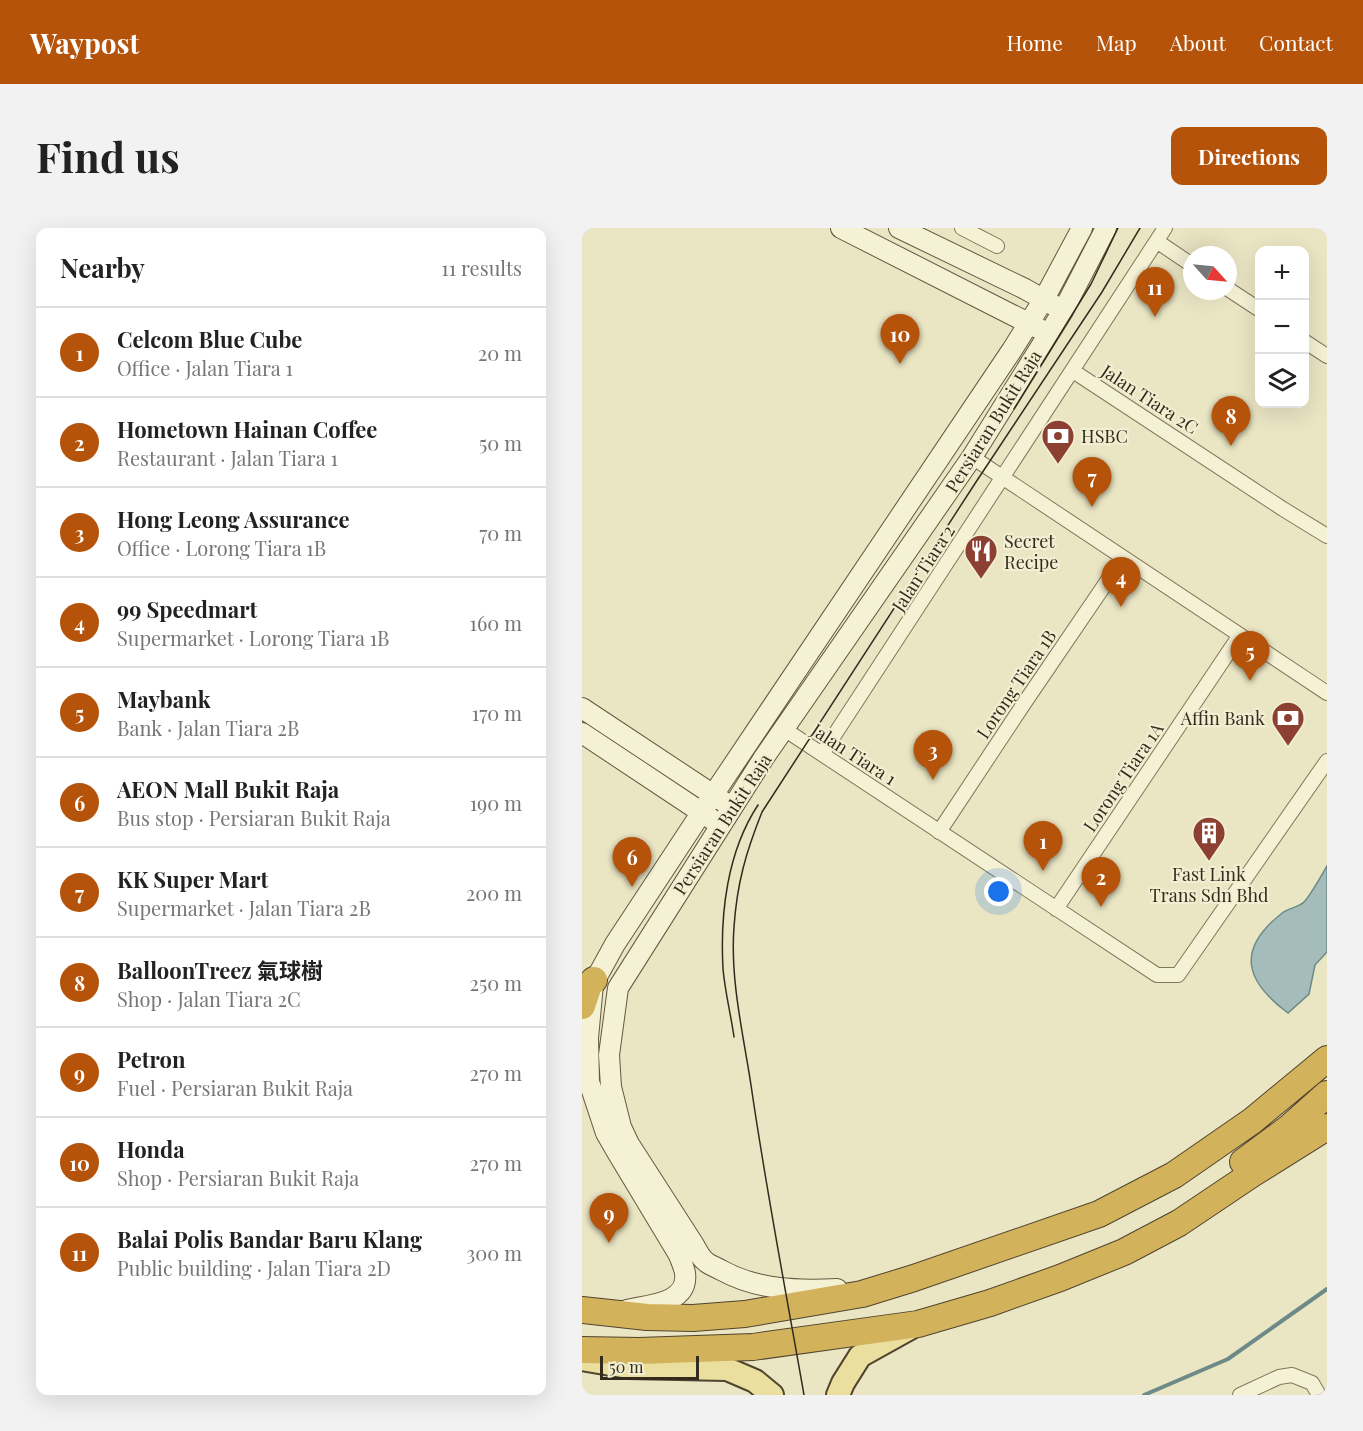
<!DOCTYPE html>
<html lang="en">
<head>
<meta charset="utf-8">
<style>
	:root { --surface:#fff; --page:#f2f2f2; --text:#222; --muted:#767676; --line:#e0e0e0; --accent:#b45309 }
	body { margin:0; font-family:"Playfair Display","Noto Sans SC",serif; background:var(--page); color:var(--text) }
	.controls { position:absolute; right:18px; top:18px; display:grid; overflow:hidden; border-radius:12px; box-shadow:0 6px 24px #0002 }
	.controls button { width:54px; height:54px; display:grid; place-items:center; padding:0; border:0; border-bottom:2px solid var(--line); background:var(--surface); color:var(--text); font:30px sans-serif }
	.compass { position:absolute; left:601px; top:18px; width:54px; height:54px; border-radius:50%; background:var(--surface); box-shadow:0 6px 24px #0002; rotate:117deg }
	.scale { position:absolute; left:18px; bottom:15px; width:99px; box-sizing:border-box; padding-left:6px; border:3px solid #332c1e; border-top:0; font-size:16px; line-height:21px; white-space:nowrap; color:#332c1e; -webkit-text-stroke:4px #f2eed2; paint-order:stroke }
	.you { position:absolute; left:417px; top:664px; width:21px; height:21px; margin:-15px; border:4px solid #fff; border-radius:50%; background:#1a73e8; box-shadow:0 0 0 9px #1a73e833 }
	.badge { display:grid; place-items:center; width:39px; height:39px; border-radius:50%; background:var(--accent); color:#fff; font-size:20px; font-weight:700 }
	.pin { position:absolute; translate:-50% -50px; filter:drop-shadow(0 2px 3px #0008) }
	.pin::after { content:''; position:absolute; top:32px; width:21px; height:18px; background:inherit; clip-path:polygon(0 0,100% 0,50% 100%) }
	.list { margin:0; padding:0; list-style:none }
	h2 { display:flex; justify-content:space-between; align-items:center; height:78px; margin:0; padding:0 24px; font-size:26px }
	h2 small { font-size:20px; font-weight:400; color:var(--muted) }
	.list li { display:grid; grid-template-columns:39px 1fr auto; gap:18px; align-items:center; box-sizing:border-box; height:90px; padding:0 24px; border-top:2px solid var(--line) }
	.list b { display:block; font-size:22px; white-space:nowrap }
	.list p { margin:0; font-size:20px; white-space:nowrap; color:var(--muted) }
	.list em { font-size:20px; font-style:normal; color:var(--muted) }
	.icon { flex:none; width:33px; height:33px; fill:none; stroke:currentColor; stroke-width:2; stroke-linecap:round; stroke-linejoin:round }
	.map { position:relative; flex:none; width:745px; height:1167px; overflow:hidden; border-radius:12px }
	header { display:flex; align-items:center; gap:36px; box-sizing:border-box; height:84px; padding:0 30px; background:var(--accent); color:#fff }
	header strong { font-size:28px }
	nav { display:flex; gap:33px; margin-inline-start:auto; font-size:21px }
	.intro { display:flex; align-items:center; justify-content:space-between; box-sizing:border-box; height:144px; padding:0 36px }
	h1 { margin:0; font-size:42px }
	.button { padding:15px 27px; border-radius:12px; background:var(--accent); color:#fff; font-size:21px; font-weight:700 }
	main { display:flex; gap:36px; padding:0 36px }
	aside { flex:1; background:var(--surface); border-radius:12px; box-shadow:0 6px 24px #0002 }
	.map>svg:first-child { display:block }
	.water { fill:#a5bdba; stroke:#6d8a88; stroke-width:1.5 }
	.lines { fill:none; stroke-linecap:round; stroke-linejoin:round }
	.stream { stroke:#6d8a88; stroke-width:4 }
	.street-casing { stroke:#82775c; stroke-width:16 }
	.secondary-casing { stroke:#64583f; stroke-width:22 }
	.primary-casing { stroke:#50442f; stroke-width:26 }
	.highway-casing { stroke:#50442f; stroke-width:28 }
	.street { stroke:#f5f1d5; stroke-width:14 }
	.secondary { stroke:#f5f1d5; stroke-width:20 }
	.primary { stroke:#eadf9e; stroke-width:22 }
	.highway { stroke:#d2b25b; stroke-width:26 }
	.tram { stroke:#332c1e; stroke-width:1.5 }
	.labels { text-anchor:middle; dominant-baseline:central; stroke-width:4.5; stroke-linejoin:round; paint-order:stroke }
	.street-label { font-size:18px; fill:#332c1e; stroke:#f2eed2 }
	.poi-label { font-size:18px; fill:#332c1e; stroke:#f2eed2; text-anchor:start }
</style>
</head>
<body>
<header>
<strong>Waypost</strong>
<nav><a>Home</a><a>Map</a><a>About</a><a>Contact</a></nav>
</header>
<div class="intro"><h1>Find us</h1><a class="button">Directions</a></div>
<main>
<aside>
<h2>Nearby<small>11 results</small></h2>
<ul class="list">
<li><span class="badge">1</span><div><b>Celcom Blue Cube</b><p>Office · Jalan Tiara 1</p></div><em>20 m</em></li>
<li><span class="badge">2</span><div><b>Hometown Hainan Coffee</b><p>Restaurant · Jalan Tiara 1</p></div><em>50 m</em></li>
<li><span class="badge">3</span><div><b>Hong Leong Assurance</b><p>Office · Lorong Tiara 1B</p></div><em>70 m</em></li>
<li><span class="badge">4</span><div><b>99 Speedmart</b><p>Supermarket · Lorong Tiara 1B</p></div><em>160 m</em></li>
<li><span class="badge">5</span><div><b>Maybank</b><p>Bank · Jalan Tiara 2B</p></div><em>170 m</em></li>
<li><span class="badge">6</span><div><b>AEON Mall Bukit Raja</b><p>Bus stop · Persiaran Bukit Raja</p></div><em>190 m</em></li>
<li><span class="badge">7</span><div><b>KK Super Mart</b><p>Supermarket · Jalan Tiara 2B</p></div><em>200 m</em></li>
<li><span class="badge">8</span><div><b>BalloonTreez 氣球樹</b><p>Shop · Jalan Tiara 2C</p></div><em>250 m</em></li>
<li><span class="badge">9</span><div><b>Petron</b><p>Fuel · Persiaran Bukit Raja</p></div><em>270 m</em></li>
<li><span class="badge">10</span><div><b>Honda</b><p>Shop · Persiaran Bukit Raja</p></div><em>270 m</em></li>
<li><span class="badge">11</span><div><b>Balai Polis Bandar Baru Klang</b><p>Public building · Jalan Tiara 2D</p></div><em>300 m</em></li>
</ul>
</aside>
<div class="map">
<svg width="745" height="1167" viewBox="0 0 745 1167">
	<rect width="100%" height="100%" fill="#eae5c3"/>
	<!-- water -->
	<path class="water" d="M 745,638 L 745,724 L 733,737 L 727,766 L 706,785 C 663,753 654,722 699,686 C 705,680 717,680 723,673 C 731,663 738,650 745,638 Z"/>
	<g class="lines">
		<!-- stream -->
		<path class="stream" d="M 562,1167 L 646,1131 L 745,1061"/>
		<!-- street casing -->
		<g class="street-casing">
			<path id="street" d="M 380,0 L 415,18
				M 576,14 L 610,37
				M 646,61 L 678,82
				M 722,113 L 745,128
				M 491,143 L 701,281 L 745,308
				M 390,229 L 745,465
				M 202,501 L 575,747 L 596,747 L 745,533
				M 240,526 L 583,0
				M 357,604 L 441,477 L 541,330
				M 474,681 L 658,407
				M 658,1167 L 697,1149 L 710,1147 L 730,1155 L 737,1167"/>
		</g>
		<!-- secondary casing -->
		<g class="secondary-casing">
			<path id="secondary" d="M 259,0 L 456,100
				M 317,0 L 443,61 L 473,78
				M 0,480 L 142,574
				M 0,505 L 131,592
				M 255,1061 C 215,1063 175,1062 139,1042 C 134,1039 127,1037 123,1033 C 118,1029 115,1022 112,1017 L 47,916 L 39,899 L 29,859 L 27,827 L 36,760 L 181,531 L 390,229 L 481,83 L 524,0
				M 45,1082 C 66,1077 107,1076 103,1045 C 102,1039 99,1033 97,1027 L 35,924 L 24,905 L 7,854 L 6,810 L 11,756 L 33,716 L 131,567 L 430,122 L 462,71 L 500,0"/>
		</g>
		<!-- primary casing -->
		<g class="primary-casing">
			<path id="primary" d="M 0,1131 L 46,1139 L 145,1141 L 173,1153 L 190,1167
				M 256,1167 L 261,1155 L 278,1128 L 332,1098"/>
		</g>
		<!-- highway casing -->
		<g class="highway-casing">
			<path id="highway" d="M 0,778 L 7,757 L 12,752
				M 661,934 L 708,899 L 745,866
				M 0,1082 L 65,1089 L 111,1090 L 163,1086 L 280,1066 L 332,1050 L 517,986 L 592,947 L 670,893 L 745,831
				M 0,1122 L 57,1123 L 171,1119 L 336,1096 L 408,1075 L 478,1050 L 542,1024 L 597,995 L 670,946 L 745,899"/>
		</g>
		<!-- street -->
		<use href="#street" class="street"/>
		<!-- secondary -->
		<use href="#secondary" class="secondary"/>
		<!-- primary -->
		<use href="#primary" class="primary"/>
		<!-- highway -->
		<use href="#highway" class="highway"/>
		<!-- tram -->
		<path class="tram" d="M 432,181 L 509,56 L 536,0
			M 152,809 C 149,787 143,764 141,741 C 138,686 145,624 176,577
			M 222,1167 C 204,1064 184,961 169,857 C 161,805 148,751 152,699 C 155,655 164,624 180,584 L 394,254 L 520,64 L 558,0"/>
	</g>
	<!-- icons -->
	<defs>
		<g id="bank-pin" transform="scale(1.725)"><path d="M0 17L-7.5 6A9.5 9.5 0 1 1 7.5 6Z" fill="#8c4031" stroke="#f2eed2"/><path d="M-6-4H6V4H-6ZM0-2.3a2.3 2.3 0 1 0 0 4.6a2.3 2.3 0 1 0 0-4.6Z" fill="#fff"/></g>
		<g id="restaurant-pin" transform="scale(1.725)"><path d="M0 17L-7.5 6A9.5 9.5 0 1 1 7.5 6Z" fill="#8c4031" stroke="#f2eed2"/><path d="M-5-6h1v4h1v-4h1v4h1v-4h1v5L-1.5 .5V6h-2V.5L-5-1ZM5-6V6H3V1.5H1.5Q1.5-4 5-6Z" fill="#fff"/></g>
		<g id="building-pin" transform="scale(1.725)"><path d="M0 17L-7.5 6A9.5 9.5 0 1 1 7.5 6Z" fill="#8c4031" stroke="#f2eed2"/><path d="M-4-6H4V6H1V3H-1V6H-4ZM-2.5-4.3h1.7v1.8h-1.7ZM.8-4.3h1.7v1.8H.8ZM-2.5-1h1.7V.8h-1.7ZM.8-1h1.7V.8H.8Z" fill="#fff"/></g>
	</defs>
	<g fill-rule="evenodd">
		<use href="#bank-pin" x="476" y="208"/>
		<use href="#restaurant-pin" x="399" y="323"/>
		<use href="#bank-pin" x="706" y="490"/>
		<use href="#building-pin" x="627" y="605"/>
	</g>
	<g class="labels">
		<!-- street labels -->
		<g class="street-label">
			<text transform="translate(568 171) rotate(33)">Jalan Tiara 2C</text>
			<text transform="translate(411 193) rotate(-58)">Persiaran Bukit Raja</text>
			<text transform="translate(341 340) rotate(-57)">Jalan Tiara 2</text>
			<text transform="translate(434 456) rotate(-56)">Lorong Tiara 1B</text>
			<text transform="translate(272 526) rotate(33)">Jalan Tiara 1</text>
			<text transform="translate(541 549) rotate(-56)">Lorong Tiara 1A</text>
			<text transform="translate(140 596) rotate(-57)">Persiaran Bukit Raja</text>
		</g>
		<!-- poi labels -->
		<g class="poi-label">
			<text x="499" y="208">HSBC</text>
			<text x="422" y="313">Secret<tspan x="422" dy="21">Recipe</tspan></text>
			<text x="683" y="490" text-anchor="end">Affin Bank</text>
			<text x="627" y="646" text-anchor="middle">Fast Link<tspan x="627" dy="21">Trans Sdn Bhd</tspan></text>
		</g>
	</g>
</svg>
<div class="controls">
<button>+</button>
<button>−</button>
<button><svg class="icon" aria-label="layers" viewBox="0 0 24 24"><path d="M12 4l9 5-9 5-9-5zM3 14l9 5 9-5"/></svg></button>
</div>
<svg class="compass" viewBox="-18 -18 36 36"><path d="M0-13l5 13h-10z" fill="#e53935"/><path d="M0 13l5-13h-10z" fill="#767676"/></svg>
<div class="scale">50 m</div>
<div class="you"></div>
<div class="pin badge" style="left:461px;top:643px">1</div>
<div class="pin badge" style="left:519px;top:679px">2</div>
<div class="pin badge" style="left:351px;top:552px">3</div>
<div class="pin badge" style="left:539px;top:379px">4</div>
<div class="pin badge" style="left:668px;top:453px">5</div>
<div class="pin badge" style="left:50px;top:659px">6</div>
<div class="pin badge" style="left:510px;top:279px">7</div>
<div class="pin badge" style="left:649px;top:218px">8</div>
<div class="pin badge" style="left:27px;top:1015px">9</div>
<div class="pin badge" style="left:318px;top:136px">10</div>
<div class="pin badge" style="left:573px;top:89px">11</div>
</div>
</main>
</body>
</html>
